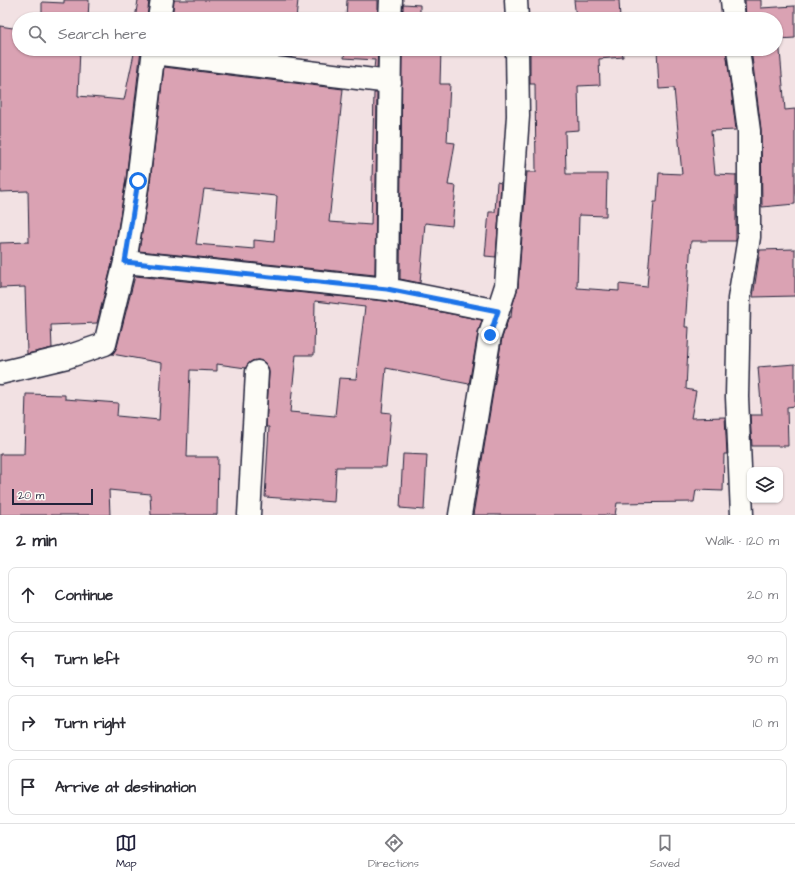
<!DOCTYPE html>
<html lang="en">
<head>
<meta charset="utf-8">
<style>
	:root { --surface:#fff; --page:#f7f7f7; --text:#2b2b33; --muted:#7c7c81; --line:#e1e1e2; --accent:#22223b }
	body { margin:0; font-family:"Architects Daughter",sans-serif; background:var(--page); color:var(--text) }
	.controls { position:absolute; right:12px; bottom:12px; display:grid; overflow:hidden; border-radius:8px; box-shadow:0 1px 3px #0004 }
	.controls button { width:36px; height:36px; display:grid; place-items:center; padding:0; border:0; border-bottom:1px solid var(--line); background:var(--surface); color:var(--text); font:20px sans-serif }
	.scale { position:absolute; left:12px; bottom:10px; width:81px; box-sizing:border-box; padding-left:4px; border:2px solid #22223b; border-top:0; font-size:11px; line-height:14px; white-space:nowrap; color:#22223b; -webkit-text-stroke:3px #fdfcf7; paint-order:stroke }
	.stop { position:absolute; width:12px; height:12px; margin:-9px; border:3px solid #1a73e8; border-radius:50%; background:#fff }
	.stop.end { background:#1a73e8; border-color:#fff; box-shadow:0 1px 4px #0008 }
	.list { margin:0; padding:0; list-style:none }
	h2 { display:flex; justify-content:space-between; align-items:center; height:52px; margin:0; padding:0 16px; font-size:17px }
	h2 small { font-size:13px; font-weight:400; color:var(--muted) }
	.list li { display:grid; grid-template-columns:26px 1fr auto; gap:12px; align-items:center; box-sizing:border-box; height:56px; margin:0 8px 8px; padding:0 8px; border:1px solid var(--line); border-radius:8px }
	.list b { display:block; font-size:15px; white-space:nowrap }
	.list em { font-size:13px; font-style:normal; color:var(--muted) }
	.icon { flex:none; width:22px; height:22px; fill:none; stroke:currentColor; stroke-width:2; stroke-linecap:round; stroke-linejoin:round }
	.map { position:relative; flex:none; width:795px; height:515px; overflow:hidden }
	.search { position:absolute; background:var(--surface); box-shadow:0 1px 3px #0004; left:12px; right:12px; top:12px; height:44px; display:flex; align-items:center; gap:10px; box-sizing:border-box; padding:0 14px; border-radius:22px; color:var(--muted); font-size:15px }
	.sheet { height:308px; background:var(--surface) }
	nav { display:flex; justify-content:space-around; align-items:center; box-sizing:border-box; height:56px; border-top:1px solid var(--line); background:var(--surface); font-size:11px; color:var(--muted) }
	nav a { display:grid; justify-items:center; gap:2px }
	nav .on { color:var(--accent) }
	.map>svg:first-child { display:block }
	.building { fill:#daa2b3; stroke:#22223b; fill-rule:evenodd }
	.lines { fill:none; stroke-linecap:round; stroke-linejoin:round }
	.minor-casing { stroke:#22223b; stroke-width:25 }
	.minor { stroke:#fdfcf7; stroke-width:22 }
	.route { stroke:#1a73e8; stroke-width:5 }
</style>
</head>
<body>
<div class="map">
<svg width="795" height="515" viewBox="0 0 795 515">
	<rect width="100%" height="100%" fill="#f2e1e3"/>
	<filter id="ink" filterUnits="userSpaceOnUse"><feTurbulence type="fractalNoise" baseFrequency=".025" numOctaves="2"/><feDisplacementMap in="SourceGraphic" scale="8" xChannelSelector="R" yChannelSelector="G"/><feConvolveMatrix kernelMatrix="1 2 1 2 8 2 1 2 1" color-interpolation-filters="sRGB"/></filter>
	<g filter="url(#ink)">
		<!-- building -->
		<path class="building" d="M 64,0 L 89,0 L 88,19 L 42,19 L 42,2 L 64,3 Z
			M 138,0 L 149,0 L 147,19 L 135,19 Z
			M 174,0 L 298,0 L 296,19 L 172,19 Z
			M 347,0 L 378,0 L 378,19 L 346,19 Z
			M 574,0 L 619,0 L 620,19 L 576,19 Z
			M 745,0 L 761,0 L 761,8 L 795,6 L 795,38 L 779,39 L 785,110 L 795,109 L 795,204 L 762,207 L 761,129 L 751,49 L 776,49 L 776,19 L 746,19 Z
			M 403,4 L 420,5 L 420,16 L 442,17 L 442,19 L 403,19 Z
			M 0,26 L 19,29 L 19,49 L 80,49 L 78,96 L 124,100 L 135,49 L 141,49 L 126,179 L 113,260 L 97,323 L 51,325 L 52,348 L 27,354 L 25,287 L 0,288 L 0,243 L 29,242 L 28,191 L 0,192 Z
			M 224,49 L 293,49 L 292,57 Z
			M 345,49 L 378,49 L 377,68 L 374,68 L 375,60 L 344,58 Z
			M 402,49 L 441,49 L 440,84 L 450,84 L 447,142 L 455,143 L 448,185 L 456,186 L 452,226 L 425,223 L 420,283 L 400,279 Z
			M 530,49 L 622,49 L 623,57 L 599,59 L 600,85 L 578,86 L 579,130 L 565,131 L 566,174 L 607,174 L 606,216 L 579,215 L 577,288 L 619,291 L 619,284 L 647,287 L 654,202 L 657,202 L 659,173 L 682,174 L 674,88 L 659,89 L 657,49 L 726,49 L 736,130 L 711,131 L 715,174 L 736,175 L 736,241 L 691,241 L 685,327 L 689,327 L 686,389 L 696,391 L 691,418 L 725,417 L 727,454 L 724,454 L 723,491 L 696,490 L 694,502 L 617,503 L 615,515 L 473,515 L 502,338 L 509,317 L 511,317 L 512,307 L 518,287 L 527,172 L 536,172 L 535,84 L 530,84 Z
			M 164,67 L 343,89 L 329,222 L 371,225 L 374,93 L 377,93 L 375,275 L 139,251 L 150,183 ZM 204,189 L 277,196 L 274,242 L 254,240 L 254,249 L 196,244 Z
			M 497,182 L 501,183 L 496,257 L 485,256 L 489,212 L 495,212 Z
			M 795,249 L 795,296 L 753,297 L 760,250 Z
			M 135,276 L 385,301 L 482,320 L 478,333 L 469,384 L 386,368 L 382,412 L 391,413 L 386,467 L 336,467 L 334,502 L 265,497 L 269,427 L 266,427 L 269,373 L 268,367 L 264,362 L 258,360 L 252,361 L 246,368 L 217,364 L 217,371 L 190,370 L 187,457 L 218,457 L 217,515 L 151,515 L 150,494 L 109,490 L 110,515 L 0,515 L 0,454 L 24,454 L 26,394 L 65,395 L 65,399 L 118,403 L 117,416 L 159,420 L 162,363 L 112,354 L 117,347 ZM 315,301 L 365,307 L 356,379 L 339,378 L 335,416 L 290,412 L 296,355 L 314,355 Z
			M 795,364 L 795,406 L 787,407 L 788,446 L 752,446 L 750,415 L 762,415 L 758,367 Z
			M 403,454 L 427,455 L 424,510 L 400,508 Z"/>
		<g class="lines">
			<!-- minor casing -->
			<g class="minor-casing">
				<path id="minor" d="M 516,0 L 517,19
					M 732,0 L 734,19
					M 159,19 L 162,0
					M 390,19 L 391,0
					M 738,49 L 749,131 L 749,237 L 739,299 L 737,397 L 742,515
					M 154,53 L 390,82
					M 125,262 L 387,289 L 498,311
					M 387,289 L 390,49
					M 0,373 L 67,357 L 105,344 L 125,262 L 138,181 L 154,49
					M 249,515 L 257,372
					M 460,515 L 490,335 L 506,286 L 518,116 L 517,49"/>
			</g>
			<!-- minor -->
			<use href="#minor" class="minor"/>
		</g>
	</g>
	<g class="lines" filter="url(#ink)">
		<!-- route -->
		<path class="route" d="M 138,181 L 125,262 L 387,289 L 498,311 L 490,335"/>
	</g>
</svg>
<div class="controls">
<button><svg class="icon" aria-label="layers" viewBox="0 0 24 24"><path d="M12 4l9 5-9 5-9-5zM3 14l9 5 9-5"/></svg></button>
</div>
<div class="scale">20 m</div>
<div class="stop" style="left:138px;top:181px"></div>
<div class="stop end" style="left:490px;top:335px"></div>
<div class="search"><svg class="icon" aria-label="search" viewBox="0 0 24 24"><circle cx="10" cy="10" r="6"/><path d="M15 15l6 6"/></svg>Search here</div>
</div>
<section class="sheet">
<h2>2 min<small>Walk · 120 m</small></h2>
<ul class="list">
<li><svg class="icon" aria-label="ahead" viewBox="0 0 24 24"><path d="M12 20V5M6 11l6-6 6 6"/></svg><div><b>Continue</b></div><em>20 m</em></li>
<li><svg class="icon" aria-label="left" viewBox="0 0 24 24"><path d="M17 20v-9H6M10 6l-5 5 5 5"/></svg><div><b>Turn left</b></div><em>90 m</em></li>
<li><svg class="icon" aria-label="right" viewBox="0 0 24 24"><path d="M7 20v-9h11M14 6l5 5-5 5"/></svg><div><b>Turn right</b></div><em>10 m</em></li>
<li><svg class="icon" aria-label="arrive" viewBox="0 0 24 24"><path d="M6 21V4h12l-3 4 3 4H6"/></svg><div><b>Arrive at destination</b></div></li>
</ul>
</section>
<nav>
<a class="on"><svg class="icon" aria-label="map" viewBox="0 0 24 24"><path d="M3 6l6-2 6 2 6-2v14l-6 2-6-2-6 2zM9 4v14M15 6v14"/></svg>Map</a>
<a><svg class="icon" aria-label="directions" viewBox="0 0 24 24"><path d="M12 3l9 9-9 9-9-9zM9 14v-3h6M13 9l2 2-2 2"/></svg>Directions</a>
<a><svg class="icon" aria-label="saved" viewBox="0 0 24 24"><path d="M7 4h10v16l-5-4-5 4z"/></svg>Saved</a>
</nav>
</body>
</html>
